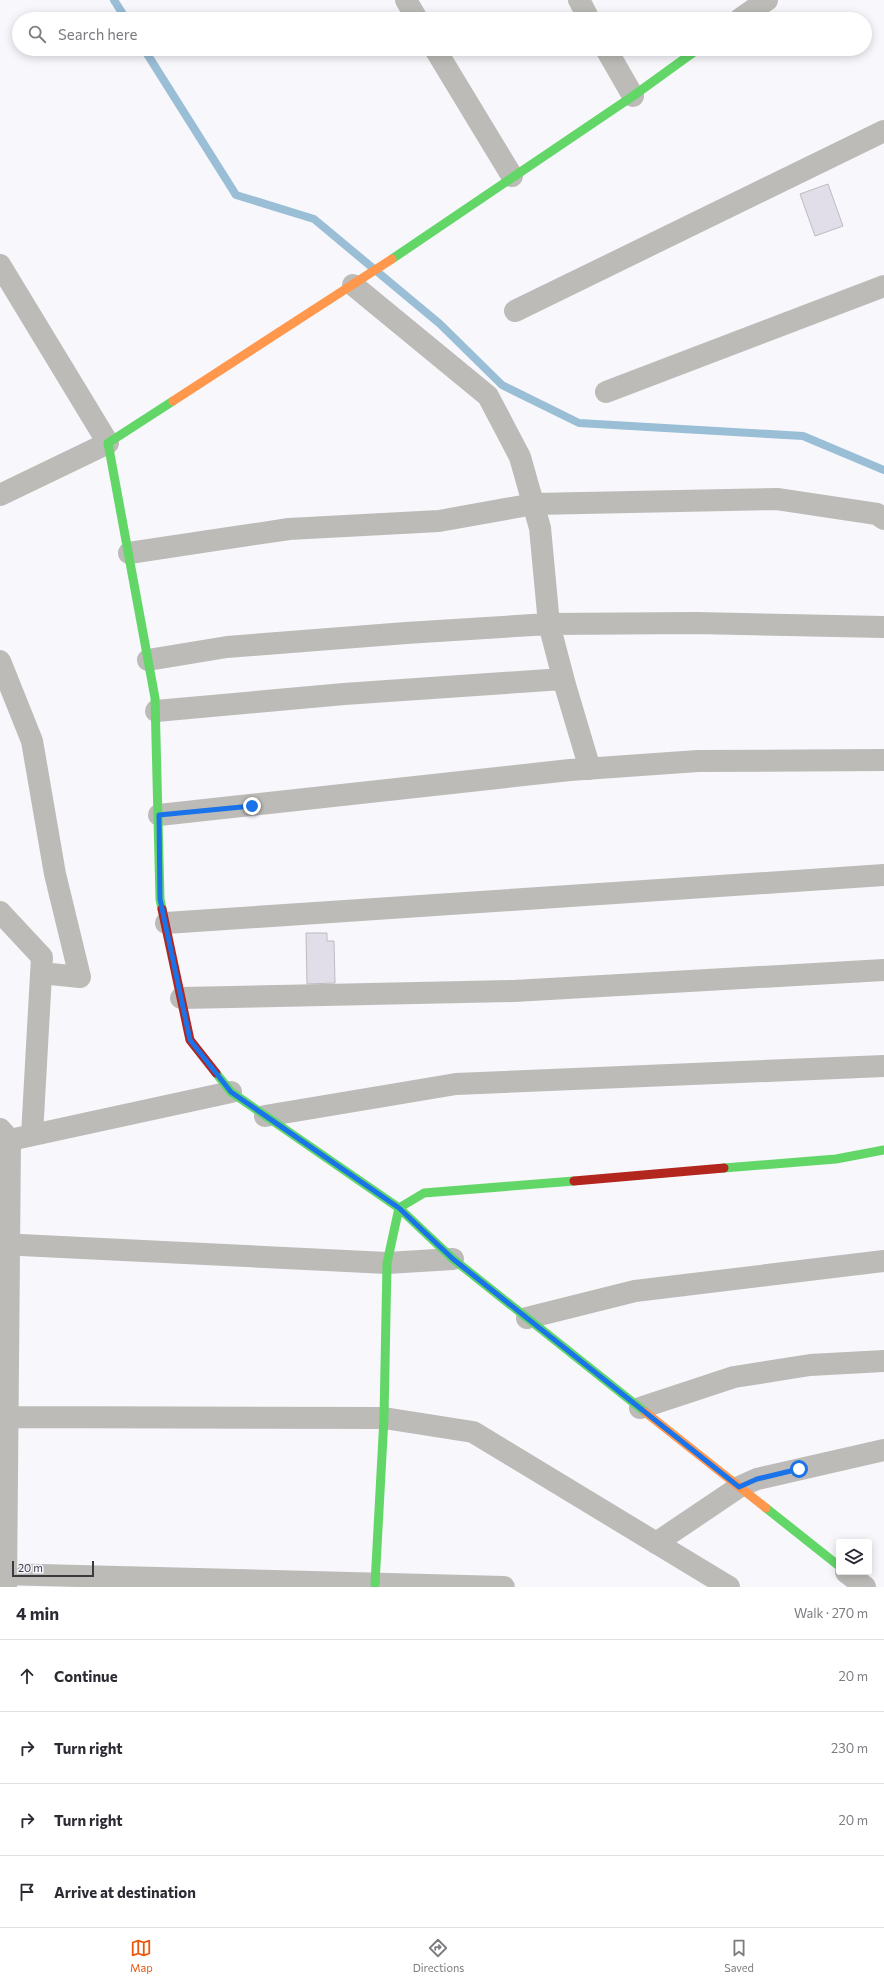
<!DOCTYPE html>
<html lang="en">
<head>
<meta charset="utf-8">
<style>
	:root { --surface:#fff; --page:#f7f7f7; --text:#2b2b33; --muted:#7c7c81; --line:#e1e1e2; --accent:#ea580c }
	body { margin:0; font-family:Commissioner,sans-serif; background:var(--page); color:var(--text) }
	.controls { position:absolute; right:12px; bottom:12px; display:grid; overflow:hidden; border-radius:4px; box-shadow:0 2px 10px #0003 }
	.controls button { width:36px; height:36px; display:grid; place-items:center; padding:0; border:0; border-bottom:1px solid var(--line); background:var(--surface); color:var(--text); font:20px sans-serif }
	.scale { position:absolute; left:12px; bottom:10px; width:82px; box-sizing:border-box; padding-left:4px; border:2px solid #3b3b3f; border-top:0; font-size:11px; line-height:14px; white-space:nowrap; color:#3b3b3f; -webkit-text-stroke:3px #f5f5fe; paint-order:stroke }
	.stop { position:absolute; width:12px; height:12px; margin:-9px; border:3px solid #1a73e8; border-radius:50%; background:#fff }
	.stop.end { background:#1a73e8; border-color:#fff; box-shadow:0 1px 4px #0008 }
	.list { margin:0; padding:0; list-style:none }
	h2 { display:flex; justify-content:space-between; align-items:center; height:52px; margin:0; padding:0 16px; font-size:17px }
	h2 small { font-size:13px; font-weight:400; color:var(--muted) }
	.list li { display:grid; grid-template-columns:26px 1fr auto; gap:12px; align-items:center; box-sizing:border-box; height:72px; padding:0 16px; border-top:1px solid var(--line) }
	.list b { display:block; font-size:15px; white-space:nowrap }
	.list em { font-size:13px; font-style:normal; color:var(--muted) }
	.icon { flex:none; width:22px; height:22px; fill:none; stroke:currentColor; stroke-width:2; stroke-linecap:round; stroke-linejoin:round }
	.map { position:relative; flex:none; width:884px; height:1587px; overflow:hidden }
	.search { position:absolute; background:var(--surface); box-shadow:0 2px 10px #0003; left:12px; right:12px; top:12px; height:44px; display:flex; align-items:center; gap:10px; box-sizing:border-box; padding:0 14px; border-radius:22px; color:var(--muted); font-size:15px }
	.sheet { height:340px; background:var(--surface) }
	nav { display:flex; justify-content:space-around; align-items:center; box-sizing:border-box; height:56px; border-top:1px solid var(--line); background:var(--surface); font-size:11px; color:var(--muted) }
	nav a { display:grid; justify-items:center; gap:2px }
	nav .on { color:var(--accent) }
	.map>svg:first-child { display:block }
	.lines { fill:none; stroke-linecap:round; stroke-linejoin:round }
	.stream { stroke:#99bed6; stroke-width:8 }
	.building { fill:#e1dee9; stroke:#bcbcc0 }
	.street { stroke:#bcbbb7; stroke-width:22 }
	.fast { stroke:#63d668; stroke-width:9 }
	.slow { stroke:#ff974d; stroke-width:9 }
	.jam { stroke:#b3261e; stroke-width:9 }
	.route { stroke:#1a73e8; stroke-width:5 }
</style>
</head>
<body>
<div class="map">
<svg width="884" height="1587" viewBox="0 0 884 1587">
	<rect width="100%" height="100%" fill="#f7f7fc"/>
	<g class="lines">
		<!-- stream -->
		<path class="stream" d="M 114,0 L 126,19
			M 144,49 L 236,195 L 314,219 L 440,324 L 502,385 L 579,423 L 803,436 L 884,470"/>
	</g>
	<!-- building -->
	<path class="building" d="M 828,184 L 843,226 L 815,236 L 800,194 Z
		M 306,933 L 327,933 L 327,941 L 334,941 L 335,983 L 307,984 Z"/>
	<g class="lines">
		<!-- street -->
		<path class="street" d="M 406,0 L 417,19
			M 579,0 L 589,19
			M 740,19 L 767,0
			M 435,49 L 512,176
			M 606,49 L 633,96
			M 0,265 L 108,443 L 0,495
			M 515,311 L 884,131
			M 606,392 L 884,286
			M 129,553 L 289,529 L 439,521 L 534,504 L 777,499 L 877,514 L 884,519
			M 148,660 L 227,647 L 406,633 L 549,624 L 540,528 L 520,457 L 488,396 L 353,285
			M 0,661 L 32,741 L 55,874 L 80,977 L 41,973
			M 156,711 L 344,694 L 563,679
			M 590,769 L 565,685 L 549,624 L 696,623 L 884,627
			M 159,815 L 570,770 L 698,761 L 884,760
			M 0,912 L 42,957 L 32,1135
			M 166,923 L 884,875
			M 181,998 L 514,991 L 884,970
			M 265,1116 L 456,1084 L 884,1066
			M 0,1129 L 10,1140 L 231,1092
			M 0,1244 L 387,1263 L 453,1259
			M 527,1318 L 635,1291 L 884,1261
			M 640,1408 L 734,1377 L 810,1365 L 884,1361
			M 7,1417 L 384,1418 L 473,1432 L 729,1587
			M 656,1543 L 739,1487 L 757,1479 L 884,1450
			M 846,1572 L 865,1587
			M 0,1574 L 504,1587
			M 6,1587 L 10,1140"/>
		<!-- fast -->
		<path class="fast" d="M 392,259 L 633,96 L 698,49
			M 162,909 L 160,899 L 155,698 L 108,443 L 173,401
			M 216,1073 L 231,1092 L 399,1208 L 453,1259 L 645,1412
			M 724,1168 L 836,1159 L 884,1150
			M 766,1508 L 839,1566
			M 375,1584 L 384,1418 L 387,1263 L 399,1208 L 424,1193 L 574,1181"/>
		<!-- slow -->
		<path class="slow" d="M 173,401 L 392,259
			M 645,1412 L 766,1508"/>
		<!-- jam -->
		<path class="jam" d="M 162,909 L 190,1040 L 216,1073
			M 574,1181 L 724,1168"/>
	</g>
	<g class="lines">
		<!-- route -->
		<path class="route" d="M 252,806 L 159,815 L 160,899 L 190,1040 L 231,1092 L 399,1208 L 453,1259 L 739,1487 L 757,1479 L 799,1469"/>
	</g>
</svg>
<div class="controls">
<button><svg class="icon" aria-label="layers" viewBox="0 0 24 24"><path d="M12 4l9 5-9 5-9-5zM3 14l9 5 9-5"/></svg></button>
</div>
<div class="scale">20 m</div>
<div class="stop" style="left:799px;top:1469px"></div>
<div class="stop end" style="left:252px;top:806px"></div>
<div class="search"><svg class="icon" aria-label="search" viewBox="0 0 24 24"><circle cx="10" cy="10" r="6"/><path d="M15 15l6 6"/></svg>Search here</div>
</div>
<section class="sheet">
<h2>4 min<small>Walk · 270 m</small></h2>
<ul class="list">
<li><svg class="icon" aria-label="ahead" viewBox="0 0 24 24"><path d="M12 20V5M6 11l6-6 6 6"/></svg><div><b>Continue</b></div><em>20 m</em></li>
<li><svg class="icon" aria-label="right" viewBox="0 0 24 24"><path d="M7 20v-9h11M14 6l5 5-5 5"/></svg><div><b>Turn right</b></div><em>230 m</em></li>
<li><svg class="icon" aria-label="right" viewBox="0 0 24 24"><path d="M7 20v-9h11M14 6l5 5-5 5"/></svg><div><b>Turn right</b></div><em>20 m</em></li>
<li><svg class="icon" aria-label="arrive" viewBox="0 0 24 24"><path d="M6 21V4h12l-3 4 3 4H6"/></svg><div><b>Arrive at destination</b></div></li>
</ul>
</section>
<nav>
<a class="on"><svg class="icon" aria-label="map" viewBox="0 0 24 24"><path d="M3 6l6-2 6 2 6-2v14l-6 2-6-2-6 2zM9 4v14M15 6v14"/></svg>Map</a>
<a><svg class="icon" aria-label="directions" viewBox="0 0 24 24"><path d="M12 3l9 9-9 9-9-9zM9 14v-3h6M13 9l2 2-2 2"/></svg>Directions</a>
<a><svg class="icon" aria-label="saved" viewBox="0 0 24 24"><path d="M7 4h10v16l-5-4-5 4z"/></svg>Saved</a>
</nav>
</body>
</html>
